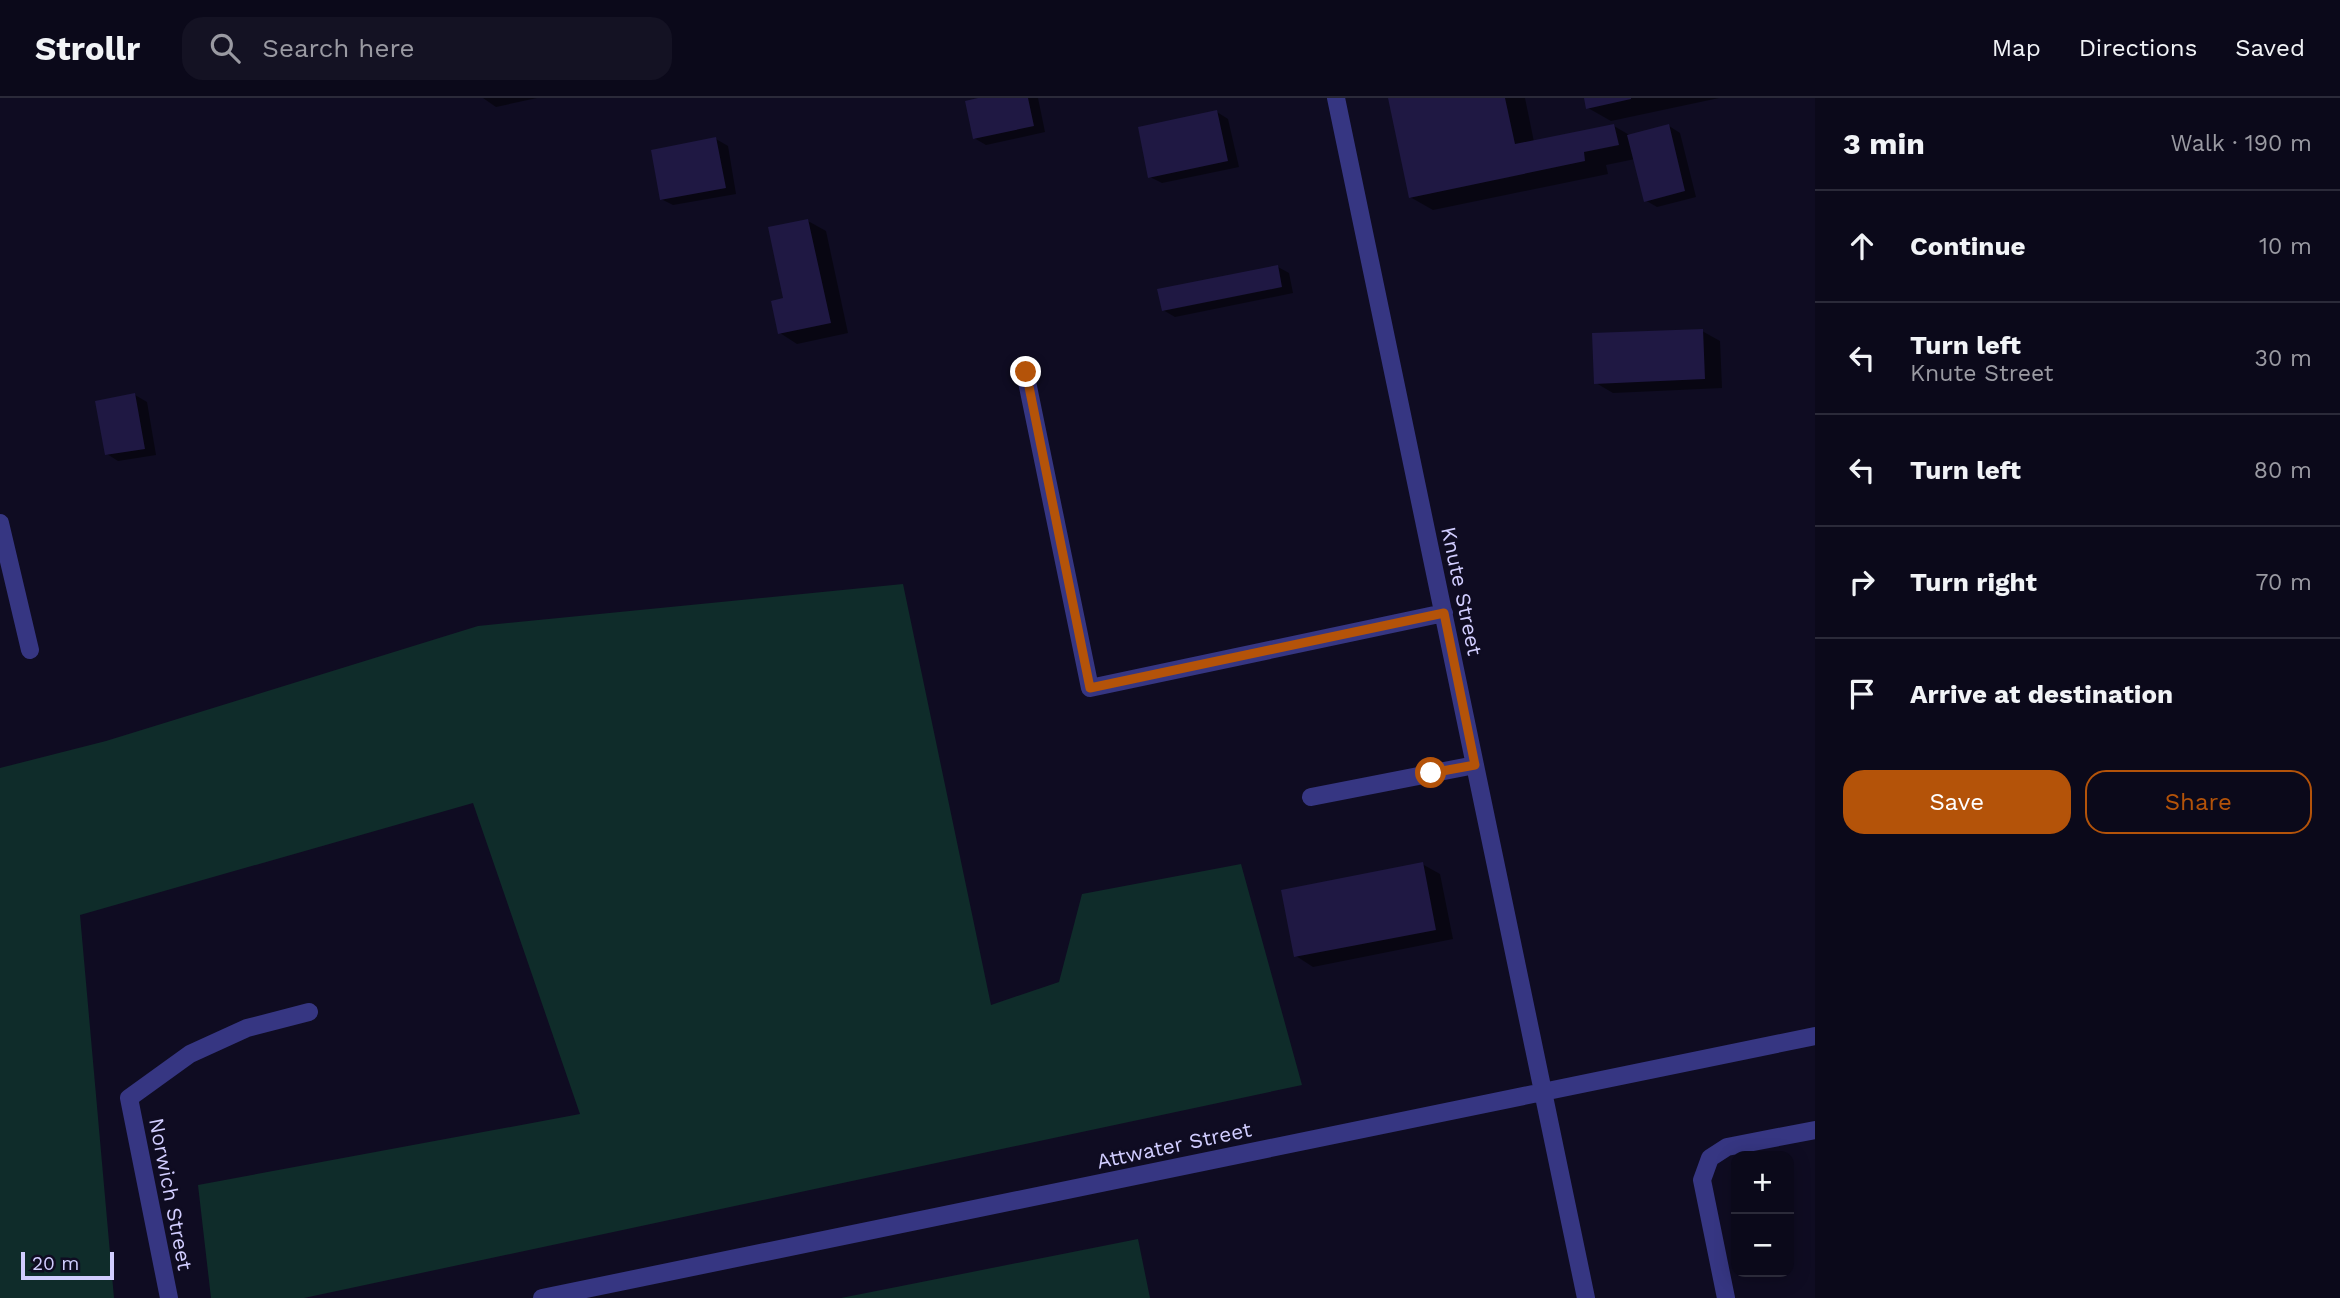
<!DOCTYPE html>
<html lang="en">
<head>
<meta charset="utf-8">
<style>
	:root { --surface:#0b091a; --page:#141223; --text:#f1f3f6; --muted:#9a9aa2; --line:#2b2a39; --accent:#b45309 }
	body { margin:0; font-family:"Work Sans",sans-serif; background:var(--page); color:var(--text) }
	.controls { position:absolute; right:21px; bottom:21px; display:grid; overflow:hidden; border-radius:14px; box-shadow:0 4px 18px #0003 }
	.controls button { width:63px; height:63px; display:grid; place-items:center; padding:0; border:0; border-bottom:2px solid var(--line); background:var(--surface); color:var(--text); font:35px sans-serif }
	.scale { position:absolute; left:21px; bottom:18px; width:93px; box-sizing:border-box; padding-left:7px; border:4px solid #d1cdff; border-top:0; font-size:19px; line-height:24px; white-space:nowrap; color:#d1cdff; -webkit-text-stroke:5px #0f0c22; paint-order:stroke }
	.stop { position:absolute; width:21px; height:21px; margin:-16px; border:5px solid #b45309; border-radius:50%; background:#fff }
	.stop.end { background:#b45309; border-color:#fff; box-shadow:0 2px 7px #0008 }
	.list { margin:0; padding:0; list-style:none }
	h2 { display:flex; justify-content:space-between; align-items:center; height:91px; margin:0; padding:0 28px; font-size:30px }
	h2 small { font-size:23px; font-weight:400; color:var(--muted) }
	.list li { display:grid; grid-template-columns:46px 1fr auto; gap:21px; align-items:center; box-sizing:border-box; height:112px; padding:0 28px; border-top:2px solid var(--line) }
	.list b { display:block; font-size:26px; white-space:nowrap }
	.list p { margin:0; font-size:23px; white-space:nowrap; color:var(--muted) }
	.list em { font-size:23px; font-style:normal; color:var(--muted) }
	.actions { display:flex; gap:14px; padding:21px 28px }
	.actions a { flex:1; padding:16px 0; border:2px solid var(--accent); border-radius:21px; text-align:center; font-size:24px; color:var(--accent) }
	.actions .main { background:var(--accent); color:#fff }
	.icon { flex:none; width:38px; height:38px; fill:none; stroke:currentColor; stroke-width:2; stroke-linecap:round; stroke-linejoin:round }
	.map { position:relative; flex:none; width:1815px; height:1200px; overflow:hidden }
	header { display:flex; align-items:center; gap:42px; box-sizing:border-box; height:98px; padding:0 35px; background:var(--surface); border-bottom:2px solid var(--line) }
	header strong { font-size:33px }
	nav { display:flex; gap:38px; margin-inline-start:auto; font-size:24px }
	.search { width:490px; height:63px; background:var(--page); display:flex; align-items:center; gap:18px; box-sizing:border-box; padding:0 24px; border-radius:21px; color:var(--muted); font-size:26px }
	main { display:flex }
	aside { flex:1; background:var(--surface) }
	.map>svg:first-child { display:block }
	.green { fill:#0f2c2a }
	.shadow { fill:#0007 }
	.building { fill:#1f1843 }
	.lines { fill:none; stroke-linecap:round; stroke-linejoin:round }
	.minor { stroke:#363682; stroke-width:18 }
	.route { stroke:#b45309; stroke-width:9 }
	.labels { text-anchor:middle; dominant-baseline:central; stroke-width:5; stroke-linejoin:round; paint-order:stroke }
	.street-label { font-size:21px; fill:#d1cdff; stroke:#0f0c22 }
</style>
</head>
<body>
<header>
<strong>Strollr</strong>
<div class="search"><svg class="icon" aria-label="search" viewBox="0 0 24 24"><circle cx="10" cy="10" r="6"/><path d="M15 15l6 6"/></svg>Search here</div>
<nav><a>Map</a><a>Directions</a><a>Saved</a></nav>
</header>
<main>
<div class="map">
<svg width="1815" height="1200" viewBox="0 0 1815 1200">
	<rect width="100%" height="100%" fill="#0f0c22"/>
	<!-- green -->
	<path class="green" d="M 903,486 L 991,907 L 1059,884 L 1082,796 L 1241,766 L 1302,987 L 304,1200 L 211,1200 L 198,1087 L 580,1016 L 473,705 L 80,817 L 114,1200 L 0,1200 L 0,670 L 106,643 L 478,528 Z
		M 1138,1141 L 1150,1200 L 841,1200 Z"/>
	<!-- shadow -->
	<path class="shadow" d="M 483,0 L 537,0 L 496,9 Z
		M 986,0 L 1038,0 L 1045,34 L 986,47 L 974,40 Z
		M 1390,0 L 1525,0 L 1534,44 L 1614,28 L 1631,38 L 1669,28 L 1680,35 L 1696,99 L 1657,109 L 1645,102 L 1635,61 L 1606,67 L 1608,76 L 1433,112 L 1410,99 Z
		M 1585,0 L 1719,0 L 1611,23 L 1588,10 Z
		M 1217,14 L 1228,21 L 1239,69 L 1162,85 L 1150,79 Z
		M 716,41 L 728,48 L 736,96 L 673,107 L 661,101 Z
		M 808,123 L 826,133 L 848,235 L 797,246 L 780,235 L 785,201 Z
		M 1278,169 L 1289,175 L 1293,195 L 1175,219 L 1163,212 Z
		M 1702,233 L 1720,243 L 1722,290 L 1613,295 L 1596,285 Z
		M 135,297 L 147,304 L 156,357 L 118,363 L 107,356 Z
		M 1422,766 L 1440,776 L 1453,841 L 1313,869 L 1296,858 Z"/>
	<!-- building -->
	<path class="building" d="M 978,0 L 1028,0 L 1034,28 L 973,41 L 965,3 Z
		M 1388,0 L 1505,0 L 1515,46 L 1614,26 L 1619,47 L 1584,54 L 1585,63 L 1409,100 Z
		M 1584,0 L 1631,0 L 1631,1 L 1586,11 Z
		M 1217,12 L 1228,63 L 1148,80 L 1138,29 Z
		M 1669,26 L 1685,93 L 1644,104 L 1627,37 Z
		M 716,39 L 726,90 L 660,102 L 651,52 Z
		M 808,121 L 831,225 L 778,236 L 771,203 L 783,200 L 768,129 Z
		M 1278,167 L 1282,189 L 1162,213 L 1157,191 Z
		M 1703,231 L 1705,281 L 1594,286 L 1592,235 Z
		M 135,295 L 145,351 L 105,357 L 95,303 Z
		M 1423,764 L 1436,832 L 1294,859 L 1281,792 Z"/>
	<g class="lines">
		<!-- minor -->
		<path class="minor" d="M 1336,0 L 1586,1200
			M 1025,274 L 1090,590 L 1444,515
			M 0,425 L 30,552
			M 1311,699 L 1475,667
			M 169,1200 L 129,1000 L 190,956 L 247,930 L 309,914
			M 542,1200 L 1815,938
			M 1726,1200 L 1702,1082 L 1710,1060 L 1727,1049 L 1815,1032"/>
	</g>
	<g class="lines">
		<!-- route -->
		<path class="route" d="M 1026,274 L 1090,590 L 1444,515 L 1475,667 L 1431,675"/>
	</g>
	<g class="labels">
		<!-- street labels -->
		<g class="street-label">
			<text transform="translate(1462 493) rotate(78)">Knute Street</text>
			<text transform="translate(1174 1047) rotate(-12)">Attwater Street</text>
			<text transform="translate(171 1096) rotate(79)">Norwich Street</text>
		</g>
	</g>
</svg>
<div class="controls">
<button>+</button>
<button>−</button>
</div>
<div class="scale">20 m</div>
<div class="stop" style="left:1431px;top:675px"></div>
<div class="stop end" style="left:1026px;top:274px"></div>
</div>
<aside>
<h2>3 min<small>Walk · 190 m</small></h2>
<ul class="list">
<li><svg class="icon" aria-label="ahead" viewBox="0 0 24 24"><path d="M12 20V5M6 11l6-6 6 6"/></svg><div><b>Continue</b></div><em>10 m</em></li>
<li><svg class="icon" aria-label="left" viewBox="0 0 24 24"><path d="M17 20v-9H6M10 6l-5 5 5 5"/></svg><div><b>Turn left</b><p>Knute Street</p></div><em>30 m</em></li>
<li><svg class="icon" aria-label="left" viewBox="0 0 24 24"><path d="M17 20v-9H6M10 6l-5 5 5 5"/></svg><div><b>Turn left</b></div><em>80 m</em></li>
<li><svg class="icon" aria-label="right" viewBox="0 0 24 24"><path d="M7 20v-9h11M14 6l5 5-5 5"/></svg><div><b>Turn right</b></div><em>70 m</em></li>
<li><svg class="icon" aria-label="arrive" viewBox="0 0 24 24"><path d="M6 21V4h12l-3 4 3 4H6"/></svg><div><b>Arrive at destination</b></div></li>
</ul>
<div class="actions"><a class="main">Save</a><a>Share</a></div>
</aside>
</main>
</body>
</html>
